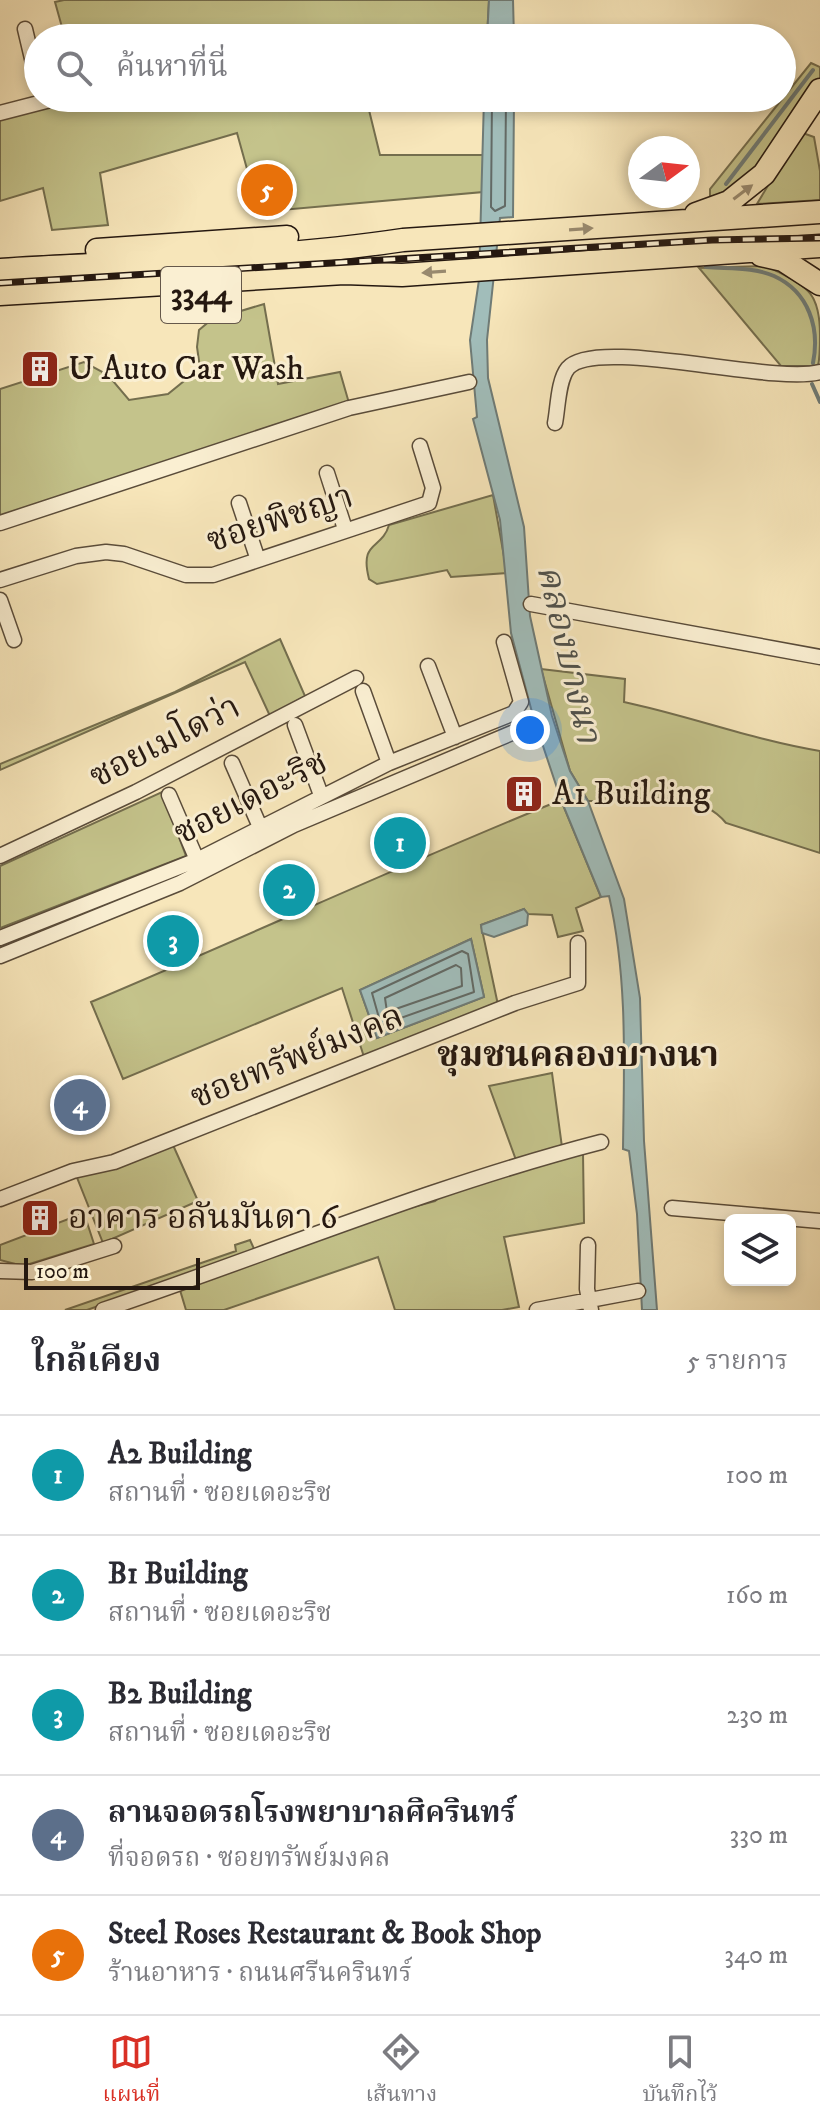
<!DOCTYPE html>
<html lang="th">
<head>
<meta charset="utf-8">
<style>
	:root { --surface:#fff; --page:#f2f2f3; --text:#2b2b33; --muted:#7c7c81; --line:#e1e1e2; --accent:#d93025 }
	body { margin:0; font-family:"IM FELL DW Pica","Noto Serif Thai",serif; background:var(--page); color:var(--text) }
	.controls { position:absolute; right:24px; bottom:24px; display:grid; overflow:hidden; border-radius:12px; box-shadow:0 4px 12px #0003 }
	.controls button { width:72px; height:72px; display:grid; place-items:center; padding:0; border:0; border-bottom:2px solid var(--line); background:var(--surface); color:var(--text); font:40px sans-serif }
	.compass { position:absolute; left:628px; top:136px; width:72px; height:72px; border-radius:50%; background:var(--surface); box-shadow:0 4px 12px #0003; rotate:75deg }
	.scale { position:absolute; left:24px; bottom:20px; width:176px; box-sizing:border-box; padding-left:8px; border:4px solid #251810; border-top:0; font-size:22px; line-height:28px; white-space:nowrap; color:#251810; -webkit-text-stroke:6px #faefd2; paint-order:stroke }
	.you { position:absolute; left:530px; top:730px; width:28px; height:28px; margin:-20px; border:6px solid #fff; border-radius:50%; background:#1a73e8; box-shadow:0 0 0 12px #1a73e833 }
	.badge { display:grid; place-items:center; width:52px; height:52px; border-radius:50%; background:var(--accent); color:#fff; font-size:26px; font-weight:700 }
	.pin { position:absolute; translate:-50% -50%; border:4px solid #fff; box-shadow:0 2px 8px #0006 }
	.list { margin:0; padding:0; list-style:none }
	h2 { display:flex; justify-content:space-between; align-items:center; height:104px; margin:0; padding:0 32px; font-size:34px }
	h2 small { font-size:26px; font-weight:400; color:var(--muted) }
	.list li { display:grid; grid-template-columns:52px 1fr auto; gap:24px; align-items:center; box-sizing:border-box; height:120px; padding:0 32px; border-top:2px solid var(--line) }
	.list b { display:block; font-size:30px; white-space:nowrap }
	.list p { margin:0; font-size:26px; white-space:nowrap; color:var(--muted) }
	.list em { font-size:26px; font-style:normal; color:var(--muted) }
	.icon { flex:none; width:44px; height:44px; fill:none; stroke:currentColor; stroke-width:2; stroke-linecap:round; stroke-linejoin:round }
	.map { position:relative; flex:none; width:820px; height:1310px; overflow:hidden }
	.search { position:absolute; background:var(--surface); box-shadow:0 4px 12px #0003; left:24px; right:24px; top:24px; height:88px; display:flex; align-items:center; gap:20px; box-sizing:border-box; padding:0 28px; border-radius:44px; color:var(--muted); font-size:30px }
	.sheet { height:704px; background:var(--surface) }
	nav { display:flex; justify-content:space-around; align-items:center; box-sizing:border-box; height:112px; border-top:2px solid var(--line); background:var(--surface); font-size:22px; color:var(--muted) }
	nav a { display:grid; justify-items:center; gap:4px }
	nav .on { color:var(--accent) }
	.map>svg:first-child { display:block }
	.green { fill:#c4c38b; stroke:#746e4e; stroke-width:2; fill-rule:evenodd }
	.water { fill:#a1bdba; stroke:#6f7b76; stroke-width:2 }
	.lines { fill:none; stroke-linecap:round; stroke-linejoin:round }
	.shore { stroke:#636a65; stroke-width:2 }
	.stream { stroke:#6f7b76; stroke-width:4 }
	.street-casing { stroke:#5a4c3a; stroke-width:17 }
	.primary-casing { stroke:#251810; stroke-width:25 }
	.street { stroke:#faefd2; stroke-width:14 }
	.primary { stroke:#f7e6ba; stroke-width:22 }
	.rail-casing { stroke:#251810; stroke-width:7 }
	.rail { stroke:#faefd2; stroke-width:4; stroke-dasharray:12; stroke-linecap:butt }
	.oneway { fill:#98896e }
	.labels { text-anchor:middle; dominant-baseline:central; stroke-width:6; stroke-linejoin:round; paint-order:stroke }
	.shield { fill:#faefd2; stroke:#65584a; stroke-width:2 }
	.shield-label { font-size:32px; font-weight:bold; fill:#251810 }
	.poi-label { font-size:34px; fill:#251810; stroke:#faefd2; text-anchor:start }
	.street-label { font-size:34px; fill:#251810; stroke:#faefd2 }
	.water-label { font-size:36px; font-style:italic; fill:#50524c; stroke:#faefd2 }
	.neighbourhood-label { font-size:36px; font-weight:bold; fill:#251810; stroke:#faefd2 }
</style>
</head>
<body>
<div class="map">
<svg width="820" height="1310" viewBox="0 0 820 1310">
	<rect width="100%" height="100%" fill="#f7e6ba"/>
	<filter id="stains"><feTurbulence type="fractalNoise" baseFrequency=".0025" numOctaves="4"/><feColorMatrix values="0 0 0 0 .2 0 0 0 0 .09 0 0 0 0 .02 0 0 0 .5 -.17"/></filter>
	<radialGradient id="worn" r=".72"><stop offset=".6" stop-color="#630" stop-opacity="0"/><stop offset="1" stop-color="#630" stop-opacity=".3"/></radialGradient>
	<!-- green -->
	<path class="green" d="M 64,0 L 489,0 L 487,38 L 65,38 L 55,2 Z
		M 811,63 L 820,67 L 820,79 C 792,120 762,183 710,197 L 710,189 Z
		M 84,98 L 406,98 L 368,106 L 380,155 L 483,155 L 483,192 L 259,212 L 237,133 L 100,173 L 108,225 L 52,230 L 43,188 L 0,201 L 0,120 Z
		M 800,132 L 814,137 L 820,171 L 820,200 L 757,204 Z
		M 767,266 C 804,286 820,288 820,335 C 820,345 820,357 818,366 L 781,366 L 699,268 Z
		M 264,304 L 278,384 L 340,372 L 349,403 L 0,518 L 0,389 L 84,362 L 108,375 L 129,400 L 168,394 L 200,368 L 197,347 L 199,330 L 211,320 Z
		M 493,495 L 507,573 L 451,577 L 447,570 L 377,584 L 369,579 C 359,540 382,550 389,525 Z
		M 280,639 L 305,696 L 270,716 L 245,662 L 0,770 L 0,764 L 175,692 Z
		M 541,669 L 625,679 L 624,702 C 690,716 753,740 820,751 L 820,853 L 726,823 C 695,785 632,801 588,801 L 570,771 Z
		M 162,792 L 186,856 L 0,928 L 0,866 Z
		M 561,800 L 601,897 L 576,908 L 583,931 L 558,937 L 552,915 L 528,914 L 524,909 L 481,925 L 498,1005 L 364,1057 L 342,988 L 123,1079 L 91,1002 C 248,936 403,864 561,800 ZM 471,939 L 484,997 L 377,1038 L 360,990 Z
		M 552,1073 L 562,1147 L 516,1160 L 489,1086 Z
		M 173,1145 L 198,1201 L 103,1243 L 76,1175 L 108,1170 Z
		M 583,1153 L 584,1223 L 504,1237 L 519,1307 L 502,1310 L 395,1310 L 378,1257 L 224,1310 L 186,1310 L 180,1290 L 369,1219 L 435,1201 L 447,1191 Z
		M 84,1213 L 94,1244 L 23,1266 L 0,1260 L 0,1245 Z
		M 250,1240 L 255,1251 L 87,1310 L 65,1310 L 236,1251 L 235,1245 Z"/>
	<!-- water -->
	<path class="water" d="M 489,0 L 513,0 L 514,38 L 487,38 Z
		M 484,98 L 514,98 L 513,217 L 500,218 L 487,340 L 488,378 L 524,527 L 530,616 L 552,716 L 570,771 L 588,801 L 624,899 L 640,998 L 644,1141 L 657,1310 L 642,1310 L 637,1214 L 629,1151 L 623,1149 C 624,1065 628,979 609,896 L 601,897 L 561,800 L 533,716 L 511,633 L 500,520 L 473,419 L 477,417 L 470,340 L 479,280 Z
		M 524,909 L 528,914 L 527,925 L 494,937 L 482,933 L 481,925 Z
		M 471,939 L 484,997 L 377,1038 L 360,990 Z"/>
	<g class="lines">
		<!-- shore -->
		<path class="shore" d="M 492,98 L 491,207 L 495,211 L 505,206 L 506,98
			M 462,951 L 468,954 L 474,992 L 381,1025 L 372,993 Z
			M 456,965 L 461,968 L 462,986 L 387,1012 L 385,998 Z"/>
		<!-- stream -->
		<path class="stream" d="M 726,184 L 813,70
			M 706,267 C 727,269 754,267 774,276 C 809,292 820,328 813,363
			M 812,384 L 820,402"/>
		<!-- street casing -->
		<g class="street-casing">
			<path id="street" d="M 25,29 L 38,84
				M 0,113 L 58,98
				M 555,423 C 558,408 558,380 568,368 C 596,336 772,385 820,372
				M 327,473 L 345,529
				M 239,503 L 258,560
				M 0,523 L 349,408 L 469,382
				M 0,580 L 76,556 L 106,552 L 124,554 L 186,575 L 213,575 L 429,503 L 433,488 L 420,446
				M 0,600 L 14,640
				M 531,604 L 820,657
				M 428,666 L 455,737
				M 363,691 L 389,763
				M 295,725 L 321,795
				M 232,763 L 260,827
				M 169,795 L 197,860
				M 0,856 L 136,792 L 356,678
				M 0,938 L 197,860 L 389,763 L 514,713 L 521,702 L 504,642
				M 0,956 L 180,883 L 294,825 L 519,730
				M 0,1199 L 73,1171 L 114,1162 L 515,1003 L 578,983 L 578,943
				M 672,1208 L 820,1221
				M 588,1245 L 587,1289 L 591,1310
				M 0,1271 L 32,1272 L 114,1246
				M 103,1310 C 269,1254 431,1186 601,1142
				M 537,1310 L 638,1291"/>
		</g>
		<!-- primary casing -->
		<g class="primary-casing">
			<path id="primary" d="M 696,214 L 729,202 L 764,174 L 820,90
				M 97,250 L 287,237
				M 761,255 L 783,260 L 820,284
				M 0,270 C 134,261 270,260 403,240 L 820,212
				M 0,294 L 344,273 L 402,275 L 820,246"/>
		</g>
		<!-- street -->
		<use href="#street" class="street"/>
		<!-- primary -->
		<use href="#primary" class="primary"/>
		<!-- rail casing -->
		<g class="rail-casing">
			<path id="rail" d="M 0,283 L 712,240 L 820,238"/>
		</g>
		<!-- rail -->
		<use href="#rail" class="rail"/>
	</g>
	<!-- one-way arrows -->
	<defs><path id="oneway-solid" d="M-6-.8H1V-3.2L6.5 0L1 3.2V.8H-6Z" transform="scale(2)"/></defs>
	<g class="oneway">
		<use href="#oneway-solid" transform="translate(743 192) rotate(-37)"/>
		<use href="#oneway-solid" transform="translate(581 229) rotate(-4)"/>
		<use href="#oneway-solid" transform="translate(434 272) rotate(176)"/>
	</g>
	<!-- icons -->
	<defs>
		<g id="building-square" transform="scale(2)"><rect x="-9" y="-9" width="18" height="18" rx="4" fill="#8f2418" stroke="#faefd2"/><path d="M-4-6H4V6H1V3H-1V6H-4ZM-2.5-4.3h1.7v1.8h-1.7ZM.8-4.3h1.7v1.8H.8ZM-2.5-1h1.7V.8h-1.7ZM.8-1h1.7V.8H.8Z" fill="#fff"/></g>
	</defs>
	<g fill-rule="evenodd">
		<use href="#building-square" x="40" y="369"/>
		<use href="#building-square" x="524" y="794"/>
		<use href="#building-square" x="40" y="1218"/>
	</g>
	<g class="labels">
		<!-- shield labels -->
		<rect class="shield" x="161" y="267" width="80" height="56" rx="6"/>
		<g class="shield-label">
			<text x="201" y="295">3344</text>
		</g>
		<!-- poi labels -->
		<g class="poi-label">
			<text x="68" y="369">U Auto Car Wash</text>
			<text x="552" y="794">A1 Building</text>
			<text x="68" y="1218">อาคาร อลันมันดา 6</text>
		</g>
		<!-- street labels -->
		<g class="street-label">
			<text transform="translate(280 519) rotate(-18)">ซอยพิชญา</text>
			<text transform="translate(165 742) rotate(-27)">ซอยเมโดว่า</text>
			<text transform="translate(251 798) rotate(-27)">ซอยเดอะริช</text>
			<text transform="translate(297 1057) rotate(-22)">ซอยทรัพย์มงคล</text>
		</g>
		<!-- water labels -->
		<g class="water-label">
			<text transform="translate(568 654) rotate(77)">คลองบางนา</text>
		</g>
		<!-- neighbourhood labels -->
		<g class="neighbourhood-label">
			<text x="578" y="1055">ชุมชนคลองบางนา</text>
		</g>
	</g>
	<rect width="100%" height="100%" filter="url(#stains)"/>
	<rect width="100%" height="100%" fill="url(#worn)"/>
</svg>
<div class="controls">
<button><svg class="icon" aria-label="layers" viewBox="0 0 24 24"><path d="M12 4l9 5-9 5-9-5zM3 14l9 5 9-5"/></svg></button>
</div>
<svg class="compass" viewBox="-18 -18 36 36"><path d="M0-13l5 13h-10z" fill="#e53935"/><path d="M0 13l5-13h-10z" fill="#7c7c81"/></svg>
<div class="scale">100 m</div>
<div class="you"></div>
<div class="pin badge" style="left:400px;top:843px;background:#0f9aa8">1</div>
<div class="pin badge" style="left:289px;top:890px;background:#0f9aa8">2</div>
<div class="pin badge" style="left:173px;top:941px;background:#0f9aa8">3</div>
<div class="pin badge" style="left:80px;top:1105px;background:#5c6f8a">4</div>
<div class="pin badge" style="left:267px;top:190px;background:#e8710a">5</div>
<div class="search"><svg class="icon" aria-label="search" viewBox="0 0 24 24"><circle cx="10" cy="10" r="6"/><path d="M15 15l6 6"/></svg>ค้นหาที่นี่</div>
</div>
<section class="sheet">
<h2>ใกล้เคียง<small>5 รายการ</small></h2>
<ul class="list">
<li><span class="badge" style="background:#0f9aa8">1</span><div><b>A2 Building</b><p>สถานที่ · ซอยเดอะริช</p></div><em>100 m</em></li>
<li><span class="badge" style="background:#0f9aa8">2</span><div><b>B1 Building</b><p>สถานที่ · ซอยเดอะริช</p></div><em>160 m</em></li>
<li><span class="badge" style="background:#0f9aa8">3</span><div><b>B2 Building</b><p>สถานที่ · ซอยเดอะริช</p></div><em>230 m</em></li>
<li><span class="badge" style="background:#5c6f8a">4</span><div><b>ลานจอดรถโรงพยาบาลศิครินทร์</b><p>ที่จอดรถ · ซอยทรัพย์มงคล</p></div><em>330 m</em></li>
<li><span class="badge" style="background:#e8710a">5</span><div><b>Steel Roses Restaurant &amp; Book Shop</b><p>ร้านอาหาร · ถนนศรีนครินทร์</p></div><em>340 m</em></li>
</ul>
</section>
<nav>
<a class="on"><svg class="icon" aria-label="map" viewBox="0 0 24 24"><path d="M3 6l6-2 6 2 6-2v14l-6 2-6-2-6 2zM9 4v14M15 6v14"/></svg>แผนที่</a>
<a><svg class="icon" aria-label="directions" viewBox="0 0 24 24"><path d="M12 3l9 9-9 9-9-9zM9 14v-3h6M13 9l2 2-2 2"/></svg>เส้นทาง</a>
<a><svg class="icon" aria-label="saved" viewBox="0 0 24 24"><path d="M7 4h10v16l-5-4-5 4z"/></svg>บันทึกไว้</a>
</nav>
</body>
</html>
